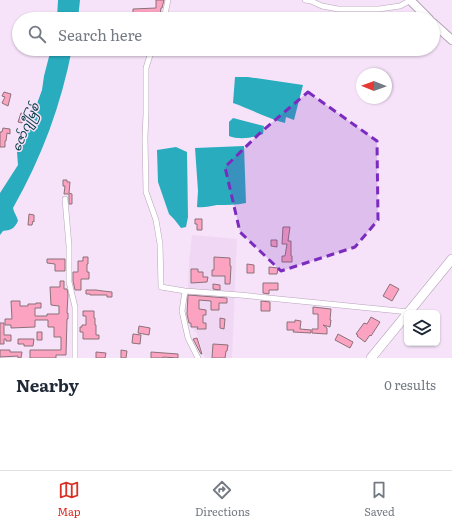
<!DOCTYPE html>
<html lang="en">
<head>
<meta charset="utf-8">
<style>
	:root { --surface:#fff; --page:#f6f6f7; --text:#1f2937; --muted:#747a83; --line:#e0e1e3; --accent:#d93025 }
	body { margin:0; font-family:Literata,"Noto Sans Myanmar",serif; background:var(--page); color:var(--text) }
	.controls { position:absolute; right:12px; bottom:12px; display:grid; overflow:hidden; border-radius:6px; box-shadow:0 1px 3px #0004 }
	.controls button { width:36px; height:36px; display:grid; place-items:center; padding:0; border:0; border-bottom:1px solid var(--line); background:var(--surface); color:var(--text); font:20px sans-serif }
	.compass { position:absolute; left:356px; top:68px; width:36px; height:36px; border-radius:50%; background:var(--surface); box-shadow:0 1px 3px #0004; rotate:271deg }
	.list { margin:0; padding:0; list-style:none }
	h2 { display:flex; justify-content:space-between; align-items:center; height:52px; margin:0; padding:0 16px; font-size:17px }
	h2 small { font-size:13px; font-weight:400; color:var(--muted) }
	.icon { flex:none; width:22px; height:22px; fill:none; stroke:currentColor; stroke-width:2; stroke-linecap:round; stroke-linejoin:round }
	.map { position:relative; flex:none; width:452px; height:358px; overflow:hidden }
	.search { position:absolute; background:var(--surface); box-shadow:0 1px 3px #0004; left:12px; right:12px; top:12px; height:44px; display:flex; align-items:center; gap:10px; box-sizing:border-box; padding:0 14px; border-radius:22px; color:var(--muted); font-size:15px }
	.sheet { height:112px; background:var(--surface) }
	nav { display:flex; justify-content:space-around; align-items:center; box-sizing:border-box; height:56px; border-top:1px solid var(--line); background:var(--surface); font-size:11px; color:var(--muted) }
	nav a { display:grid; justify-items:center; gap:2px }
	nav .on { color:var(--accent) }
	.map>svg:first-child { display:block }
	.built { fill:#f0d7f3 }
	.water { fill:#28acbe }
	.building { fill:#fba3c0; stroke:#8b7179 }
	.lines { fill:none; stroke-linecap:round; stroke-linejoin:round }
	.minor-casing { stroke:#b6a4b8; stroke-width:6 }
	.primary-casing { stroke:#b6a4b8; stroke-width:10 }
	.trunk-casing { stroke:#b6a4b8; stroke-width:10 }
	.minor { stroke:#fff; stroke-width:5 }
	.primary { stroke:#fff; stroke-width:8 }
	.trunk { stroke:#fff; stroke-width:9 }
	.marked { fill:#7b2cbf; fill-opacity:0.2; stroke:#7b2cbf; stroke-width:3; stroke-dasharray:8 5; stroke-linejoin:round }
	.labels { text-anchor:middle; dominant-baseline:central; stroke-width:3; stroke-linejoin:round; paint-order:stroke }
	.water-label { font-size:12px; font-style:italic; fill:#003941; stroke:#f6e3f9 }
</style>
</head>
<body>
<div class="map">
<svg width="452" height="358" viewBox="0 0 452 358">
	<rect width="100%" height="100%" fill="#f6e3f9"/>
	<!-- built -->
	<path class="built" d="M 192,235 L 237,239 L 232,358 L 205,358 L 196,332 L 185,322 L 188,286 L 189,262 Z"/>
	<!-- water -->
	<path class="water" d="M 58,0 L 80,0 L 78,19 L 57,19 Z
		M 51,49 L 72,49 C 61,105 42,157 13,208 C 14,213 17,216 18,221 C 14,229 11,230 3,231 L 0,235 L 0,193 L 18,165 L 17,152 L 27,131 L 42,90 L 44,76 Z
		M 235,77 L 248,77 L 303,85 L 294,120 L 286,117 L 285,123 C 267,118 250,109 233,103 Z
		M 233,118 L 264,126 L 263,134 C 253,138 239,140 229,136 L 229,122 Z
		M 244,146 L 246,203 C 236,205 227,205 217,205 C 210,206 204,208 197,207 L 198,191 L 195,148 Z
		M 176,147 L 187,152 L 188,217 L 186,227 L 181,228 L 174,219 L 169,214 L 158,182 L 157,150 Z"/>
	<!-- building -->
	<path class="building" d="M 156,0 L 164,0 L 162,8 L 161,8 L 160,17 L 152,17 L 152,15 L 133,14 L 133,9 L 156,8 Z
		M 4,92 L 11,94 L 8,106 L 2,103 L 5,97 L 2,96 Z
		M 21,113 L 25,114 L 22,123 L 18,122 Z
		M 3,128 L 10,129 L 10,134 L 7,133 L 6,141 L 5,141 L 5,147 L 0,147 L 0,132 L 2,132 Z
		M 63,180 L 67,180 L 67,182 L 70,182 L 69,193 L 72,194 L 72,204 L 69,204 L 69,194 L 64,194 L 65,186 L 63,186 Z
		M 29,214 L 34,215 L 34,222 L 33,221 L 32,225 L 28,225 Z
		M 195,219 L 202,219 L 202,230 L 197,230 L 197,224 L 195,224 Z
		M 283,227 L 290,227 L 288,241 L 291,241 L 291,256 L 292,256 L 292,262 L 282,262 L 282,256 L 285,256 L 287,244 L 282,244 Z
		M 271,240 L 277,240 L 277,247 L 271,246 Z
		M 83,257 L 88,257 L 88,264 L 87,264 L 87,272 L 89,272 L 89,279 L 81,279 L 81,290 L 75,290 L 73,281 L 73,272 L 78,272 L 78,261 L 83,261 Z
		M 214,257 L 230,258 L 230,266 L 231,266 L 230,284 L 225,284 L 225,276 L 212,276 L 212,270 L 214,270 Z
		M 47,259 L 65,259 L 65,271 L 55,271 L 55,264 L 47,263 Z
		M 247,264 L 254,265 L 254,273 L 247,273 Z
		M 269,267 L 278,268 L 277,274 L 269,274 Z
		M 191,269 L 198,269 L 198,272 L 203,272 L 203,277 L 208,277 L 207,282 L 191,283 Z
		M 60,281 L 64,281 L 64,289 L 67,289 L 68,294 L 67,313 L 68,313 L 68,319 L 67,319 L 66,355 L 56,355 L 56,358 L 30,358 L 30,350 L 61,350 L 61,337 L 54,337 L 54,327 L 48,327 L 48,320 L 35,320 L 35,327 L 11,328 L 11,325 L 5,325 L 5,319 L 12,319 L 11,301 L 20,301 L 20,306 L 28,306 L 28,304 L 36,304 L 36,303 L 41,303 L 41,308 L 35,308 L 35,316 L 47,316 L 47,314 L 59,314 L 59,306 L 51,305 L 50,287 L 60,287 Z
		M 263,283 L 278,283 L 278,290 L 269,290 L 269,294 L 263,293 Z
		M 213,284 L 220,285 L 220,290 L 213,289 Z
		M 390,284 L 399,289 L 392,301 L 383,296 Z
		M 86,290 L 96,290 L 103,291 L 112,292 L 112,297 L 107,297 L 107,295 L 90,295 L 90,294 L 86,294 Z
		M 188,295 L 227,298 L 227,303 L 219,303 L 219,310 L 211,310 L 211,301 L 199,300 L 199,309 L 206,310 L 206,315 L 203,315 L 203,323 L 206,323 L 206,329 L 197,329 L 198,327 L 191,327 L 191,323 L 189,323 L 187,314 Z
		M 261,301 L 270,302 L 270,311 L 261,311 Z
		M 313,307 L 331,309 L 330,320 L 331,320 L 330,327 L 323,325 L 327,328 L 327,334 L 312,333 L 312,329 L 318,329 L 318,314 L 313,314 Z
		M 83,311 L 94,311 L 94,318 L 95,318 L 95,325 L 96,325 L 96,335 L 99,335 L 99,339 L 83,339 L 83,332 L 80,332 L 80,327 L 82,327 L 82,325 L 86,325 L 86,316 L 83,316 Z
		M 371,317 L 380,322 L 371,336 L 370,335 L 365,342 L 357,336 L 358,335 L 356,334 L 364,323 L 367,324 Z
		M 220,318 L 225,319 L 224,329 L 220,328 Z
		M 295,320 L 301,321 L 300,329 L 311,330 L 311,333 L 293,332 L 294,330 L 287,330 L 287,322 L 295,322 Z
		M 0,323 L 4,323 L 4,335 L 11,335 L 11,341 L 6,341 L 6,339 L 4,339 L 4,344 L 0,344 Z
		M 139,326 L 150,328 L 149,335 L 138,333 Z
		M 37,332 L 42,332 L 42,340 L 37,340 Z
		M 133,334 L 141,335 L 140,344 L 132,343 Z
		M 338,334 L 353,342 L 350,348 L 335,340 Z
		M 197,338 L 202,354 L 201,354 L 193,339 Z
		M 18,339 L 34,339 L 33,346 L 24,346 L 24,344 L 18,344 Z
		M 213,344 L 228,345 L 227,351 L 226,351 L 225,358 L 212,358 Z
		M 0,350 L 10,350 L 10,352 L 22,352 L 21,358 L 18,358 L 18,356 L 0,357 Z
		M 121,350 L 127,351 L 126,358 L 121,358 Z
		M 96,352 L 106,353 L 105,358 L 96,358 Z
		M 151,352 L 178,354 L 178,358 L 163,357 L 163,358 L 151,358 Z"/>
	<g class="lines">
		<!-- minor casing -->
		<g class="minor-casing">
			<path id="minor" d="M 305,0 L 311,1 L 322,6 L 338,9 L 379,9 L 400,6 L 411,0
				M 164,19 L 168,0
				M 152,49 L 146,68 L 146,114 L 145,137 L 146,192 L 156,220 L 160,244 L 161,287 L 185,291 L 240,295 L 409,312
				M 65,199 L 69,246 L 69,282 L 75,307 L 75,358
				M 185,291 L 182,311 L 188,338 L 198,358"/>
		</g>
		<!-- primary casing -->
		<g class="primary-casing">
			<path id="primary" d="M 410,0 L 429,19
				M 433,23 L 452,40"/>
		</g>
		<!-- trunk casing -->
		<g class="trunk-casing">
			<path id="trunk" d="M 408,313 L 452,259
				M 371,358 L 407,314"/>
		</g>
		<!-- minor -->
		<use href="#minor" class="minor"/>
		<!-- primary -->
		<use href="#primary" class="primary"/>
		<!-- trunk -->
		<use href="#trunk" class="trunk"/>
	</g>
	<!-- marked area -->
	<path class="marked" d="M 308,92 L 377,141 L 378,220 L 355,247 L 281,271 L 240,232 L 225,167 L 261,132 Z"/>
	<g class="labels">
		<!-- water labels -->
		<g class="water-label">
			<text transform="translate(25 127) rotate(-67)">ဇော်ဂျီမြစ်</text>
		</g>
	</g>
</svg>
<div class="controls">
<button><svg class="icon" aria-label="layers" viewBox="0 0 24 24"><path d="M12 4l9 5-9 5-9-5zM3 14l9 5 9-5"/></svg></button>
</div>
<svg class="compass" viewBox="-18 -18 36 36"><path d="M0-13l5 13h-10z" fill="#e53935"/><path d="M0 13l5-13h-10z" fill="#747a83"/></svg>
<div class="search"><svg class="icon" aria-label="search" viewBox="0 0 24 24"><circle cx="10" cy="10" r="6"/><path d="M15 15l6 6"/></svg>Search here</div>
</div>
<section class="sheet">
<h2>Nearby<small>0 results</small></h2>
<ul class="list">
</ul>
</section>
<nav>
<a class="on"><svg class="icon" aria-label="map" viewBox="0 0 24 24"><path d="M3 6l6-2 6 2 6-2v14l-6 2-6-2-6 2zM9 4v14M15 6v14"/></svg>Map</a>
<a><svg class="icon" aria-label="directions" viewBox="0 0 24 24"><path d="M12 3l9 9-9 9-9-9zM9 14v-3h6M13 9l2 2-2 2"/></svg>Directions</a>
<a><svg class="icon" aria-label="saved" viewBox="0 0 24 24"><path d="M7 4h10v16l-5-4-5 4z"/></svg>Saved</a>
</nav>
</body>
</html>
